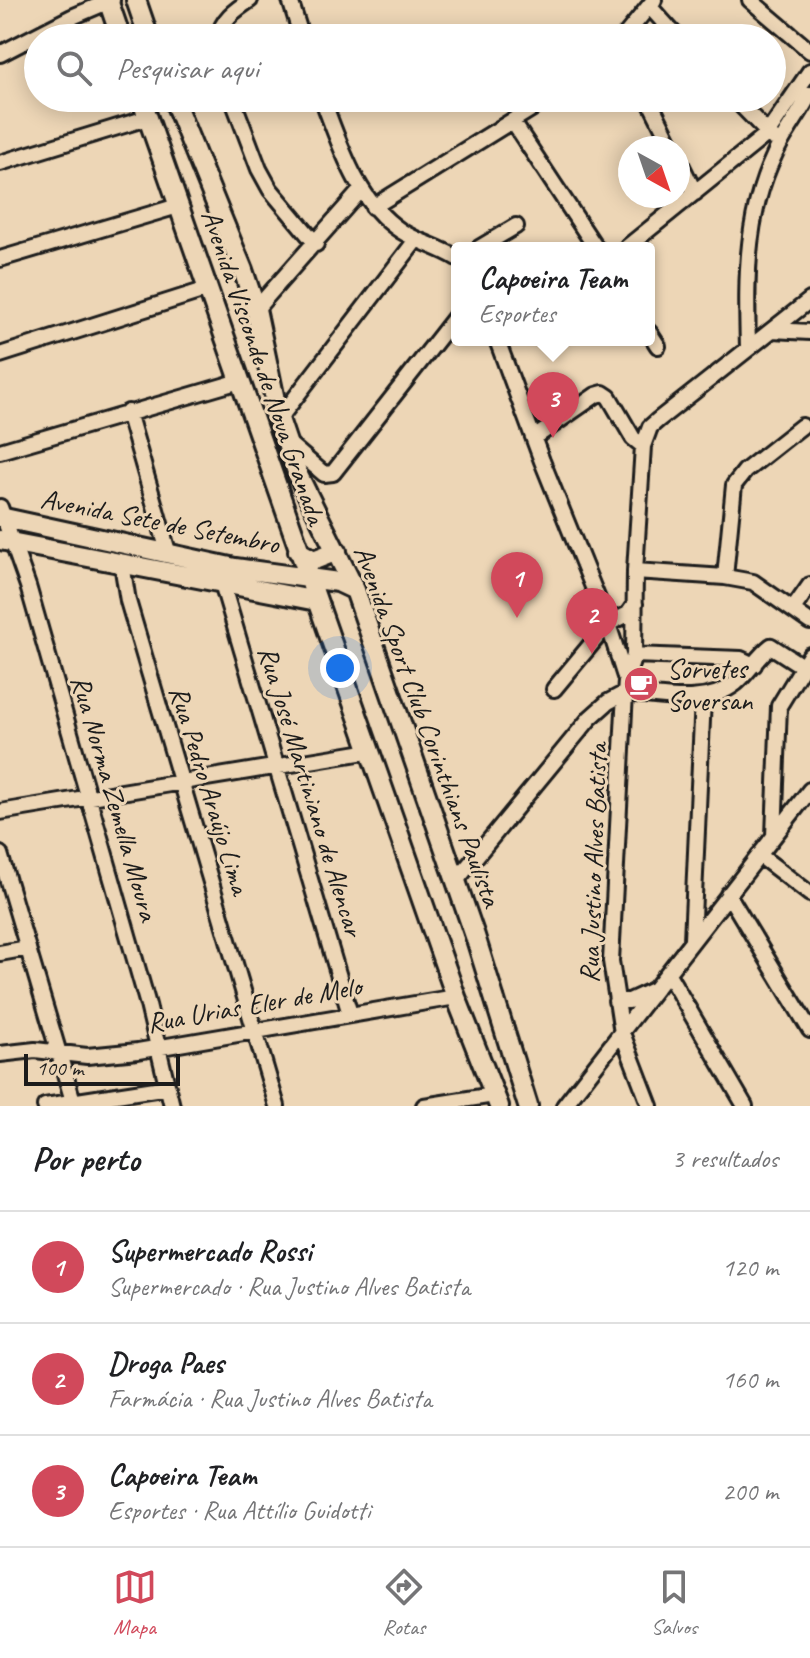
<!DOCTYPE html>
<html lang="pt">
<head>
<meta charset="utf-8">
<style>
	:root { --surface:#fff; --page:#f2f2f2; --text:#202124; --muted:#757577; --line:#e0e0e0; --accent:#d1495b }
	body { margin:0; font-family:Caveat,sans-serif; background:var(--page); color:var(--text) }
	.compass { position:absolute; left:618px; top:136px; width:72px; height:72px; border-radius:50%; background:var(--surface); box-shadow:0 4px 20px #0003; rotate:140deg }
	.scale { position:absolute; left:24px; bottom:20px; width:156px; box-sizing:border-box; padding-left:8px; border:4px solid #1c1c1c; border-top:0; font-size:22px; line-height:28px; white-space:nowrap; color:#1c1c1c; -webkit-text-stroke:6px #edd6b6; paint-order:stroke }
	.you { position:absolute; left:340px; top:668px; width:28px; height:28px; margin:-20px; border:6px solid #fff; border-radius:50%; background:#1a73e8; box-shadow:0 0 0 12px #1a73e833 }
	.badge { display:grid; place-items:center; width:52px; height:52px; border-radius:50%; background:var(--accent); color:#fff; font-size:26px; font-weight:700 }
	.pin { position:absolute; translate:-50% -66px; filter:drop-shadow(0 2px 4px #0008) }
	.pin::after { content:''; position:absolute; top:42px; width:28px; height:24px; background:inherit; clip-path:polygon(0 0,100% 0,50% 100%) }
	.popup { position:absolute; left:451px; top:242px; width:204px; height:104px; box-sizing:border-box; display:grid; place-content:center; border-radius:8px; background:var(--surface); filter:drop-shadow(0 2px 6px #0005); font-size:26px; white-space:nowrap; color:var(--muted) }
	.popup b { font-size:30px; color:var(--text) }
	.popup::after { content:''; position:absolute; left:50%; top:100%; margin-left:-16px; border:16px solid transparent; border-top-color:var(--surface) }
	.list { margin:0; padding:0; list-style:none }
	h2 { display:flex; justify-content:space-between; align-items:center; height:104px; margin:0; padding:0 32px; font-size:34px }
	h2 small { font-size:26px; font-weight:400; color:var(--muted) }
	.list li { display:grid; grid-template-columns:52px 1fr auto; gap:24px; align-items:center; box-sizing:border-box; height:112px; padding:0 32px; border-top:2px solid var(--line) }
	.list b { display:block; font-size:30px; white-space:nowrap }
	.list p { margin:0; font-size:26px; white-space:nowrap; color:var(--muted) }
	.list em { font-size:26px; font-style:normal; color:var(--muted) }
	.icon { flex:none; width:44px; height:44px; fill:none; stroke:currentColor; stroke-width:2; stroke-linecap:round; stroke-linejoin:round }
	.map { position:relative; flex:none; width:810px; height:1106px; overflow:hidden }
	.search { position:absolute; background:var(--surface); box-shadow:0 4px 20px #0003; left:24px; right:24px; top:24px; height:88px; display:flex; align-items:center; gap:20px; box-sizing:border-box; padding:0 28px; border-radius:44px; color:var(--muted); font-size:30px }
	.sheet { height:440px; background:var(--surface) }
	nav { display:flex; justify-content:space-around; align-items:center; box-sizing:border-box; height:112px; border-top:2px solid var(--line); background:var(--surface); font-size:22px; color:var(--muted) }
	nav a { display:grid; justify-items:center; gap:4px }
	nav .on { color:var(--accent) }
	.map>svg:first-child { display:block }
	.lines { fill:none; stroke-linecap:round; stroke-linejoin:round }
	.minor-casing { stroke:#1c1c1c; stroke-width:20 }
	.major-casing { stroke:#1c1c1c; stroke-width:24 }
	.minor { stroke:#edd6b6; stroke-width:14 }
	.major { stroke:#edd6b6; stroke-width:18 }
	.labels { text-anchor:middle; dominant-baseline:central; stroke-width:6; stroke-linejoin:round; paint-order:stroke }
	.street-label { font-size:28px; fill:#1c1c1c; stroke:#edd6b6 }
	.poi-label { font-size:28px; fill:#1c1c1c; stroke:#edd6b6; text-anchor:start }
</style>
</head>
<body>
<div class="map">
<svg width="810" height="1106" viewBox="0 0 810 1106">
	<rect width="100%" height="100%" fill="#edd6b6"/>
	<filter id="ink" filterUnits="userSpaceOnUse"><feTurbulence type="fractalNoise" baseFrequency=".0125" numOctaves="2"/><feDisplacementMap in="SourceGraphic" scale="16" xChannelSelector="R" yChannelSelector="G"/><feConvolveMatrix kernelMatrix="1 2 1 2 8 2 1 2 1" color-interpolation-filters="sRGB"/></filter>
	<g filter="url(#ink)">
		<g class="lines">
			<!-- minor casing -->
			<g class="minor-casing">
				<path id="minor" d="M 290,0 L 302,38
					M 750,0 L 810,51
					M 649,6 L 678,38
					M 218,38 C 222,19 235,10 250,0
					M 623,38 L 654,0
					M 0,54 L 72,17 L 112,0
					M 232,98 L 259,169 L 270,189 L 316,244
					M 322,98 C 340,145 357,202 401,231 C 418,242 439,247 457,258
					M 648,98 L 673,148
					M 734,98 L 773,138
					M 513,122 L 596,248
					M 678,158 L 695,193
					M 0,163 L 147,118
					M 373,207 L 549,98
					M 479,248 L 516,226
					M 626,248 L 767,134 L 810,71
					M 0,259 L 178,206
					M 256,309 L 361,190
					M 772,330 L 810,332
					M 649,332 L 658,346
					M 497,340 L 542,461 L 608,624 L 626,680
					M 748,347 C 746,275 745,207 781,142 C 790,126 801,111 810,94
					M 0,355 L 208,289
					M 128,412 L 169,555
					M 279,419 L 416,240
					M 534,438 L 596,395 L 603,393 L 609,397 L 633,438 L 643,446
					M 288,443 L 324,474 L 333,473 L 457,315
					M 0,451 L 240,381
					M 0,507 L 28,586 L 148,1005 L 172,1106
					M 122,564 L 128,601 L 277,1106
					M 635,571 L 725,577 L 753,582 L 810,622
					M 725,577 L 734,485 L 745,471 L 802,426
					M 222,583 L 350,1014
					M 793,609 L 810,585
					M 634,655 L 741,659 L 754,665
					M 554,689 L 608,624 L 628,614 L 635,604
					M 625,693 C 662,696 706,707 736,683 C 749,672 758,656 771,646 L 802,666
					M 0,812 L 371,751
					M 774,836 L 779,706 L 810,655
					M 0,854 L 73,1101
					M 759,855 L 810,894
					M 455,882 L 590,718 L 608,702 L 625,693
					M 728,894 L 810,1030
					M 692,940 L 703,698
					M 0,953 L 28,948
					M 668,974 L 745,1106
					M 616,1001 L 629,1001 L 653,990
					M 0,1054 L 35,1050 L 87,1056 L 138,1051 L 456,997
					M 45,1106 L 168,1087
					M 424,1106 L 494,1095
					M 564,1106 L 810,790
					M 650,1106 L 622,1033 L 611,961 L 624,711 L 626,681 L 634,655 L 635,571 L 643,446 L 650,427 L 658,420 L 810,300"/>
			</g>
			<!-- major casing -->
			<g class="major-casing">
				<path id="major" d="M 108,0 L 121,38
					M 136,0 L 149,38
					M 141,98 L 456,997 L 499,1106
					M 173,98 L 243,270 L 256,309 L 279,419 L 298,475 L 355,590 L 475,936 L 528,1106
					M 0,517 L 235,568 L 338,582 L 355,590
					M 0,540 L 317,601
					M 298,551 L 314,560 L 337,551"/>
			</g>
			<!-- minor -->
			<use href="#minor" class="minor"/>
			<!-- major -->
			<use href="#major" class="major"/>
		</g>
	</g>
	<!-- icons -->
	<defs>
		<g id="cafe-disc" transform="scale(1.8)"><circle r="9.5" fill="#d1495b" stroke="#edd6b6"/><path d="M-5.5-4.5H6V0H3Q3 3.5 0 3.5H-2.5Q-5.5 3.5-5.5 0ZM3-3.2v2h1.7v-2ZM-6 4.5H4V6H-6Z" fill="#fff"/></g>
	</defs>
	<g fill-rule="evenodd">
		<use href="#cafe-disc" x="641" y="684"/>
	</g>
	<g class="labels">
		<!-- street labels -->
		<g class="street-label">
			<text transform="translate(264 367) rotate(71)">Avenida Visconde de Nova Granada</text>
			<text transform="translate(160 521) rotate(11)">Avenida Sete de Setembro</text>
			<text transform="translate(428 726) rotate(70)">Avenida Sport Club Corinthians Paulista</text>
			<text transform="translate(210 790) rotate(73)">Rua Pedro Araújo Lima</text>
			<text transform="translate(311 791) rotate(73)">Rua José Martiniano de Alencar</text>
			<text transform="translate(115 798) rotate(74)">Rua Norma Zemella Moura</text>
			<text transform="translate(593 863) rotate(-88)">Rua Justino Alves Batista</text>
			<text transform="translate(254 1004) rotate(-10)">Rua Urias Eler de Melo</text>
		</g>
		<!-- poi labels -->
		<g class="poi-label">
			<text x="667" y="668">Sorvetes<tspan x="667" dy="32">Soversan</tspan></text>
		</g>
	</g>
</svg>
<svg class="compass" viewBox="-18 -18 36 36"><path d="M0-13l5 13h-10z" fill="#e53935"/><path d="M0 13l5-13h-10z" fill="#757577"/></svg>
<div class="scale">100 m</div>
<div class="you"></div>
<div class="pin badge" style="left:517px;top:618px">1</div>
<div class="pin badge" style="left:592px;top:654px">2</div>
<div class="pin badge" style="left:553px;top:438px">3</div>
<div class="popup"><b>Capoeira Team</b>Esportes</div>
<div class="search"><svg class="icon" aria-label="search" viewBox="0 0 24 24"><circle cx="10" cy="10" r="6"/><path d="M15 15l6 6"/></svg>Pesquisar aqui</div>
</div>
<section class="sheet">
<h2>Por perto<small>3 resultados</small></h2>
<ul class="list">
<li><span class="badge">1</span><div><b>Supermercado Rossi</b><p>Supermercado · Rua Justino Alves Batista</p></div><em>120 m</em></li>
<li><span class="badge">2</span><div><b>Droga Paes</b><p>Farmácia · Rua Justino Alves Batista</p></div><em>160 m</em></li>
<li><span class="badge">3</span><div><b>Capoeira Team</b><p>Esportes · Rua Attílio Guidotti</p></div><em>200 m</em></li>
</ul>
</section>
<nav>
<a class="on"><svg class="icon" aria-label="map" viewBox="0 0 24 24"><path d="M3 6l6-2 6 2 6-2v14l-6 2-6-2-6 2zM9 4v14M15 6v14"/></svg>Mapa</a>
<a><svg class="icon" aria-label="directions" viewBox="0 0 24 24"><path d="M12 3l9 9-9 9-9-9zM9 14v-3h6M13 9l2 2-2 2"/></svg>Rotas</a>
<a><svg class="icon" aria-label="saved" viewBox="0 0 24 24"><path d="M7 4h10v16l-5-4-5 4z"/></svg>Salvos</a>
</nav>
</body>
</html>
